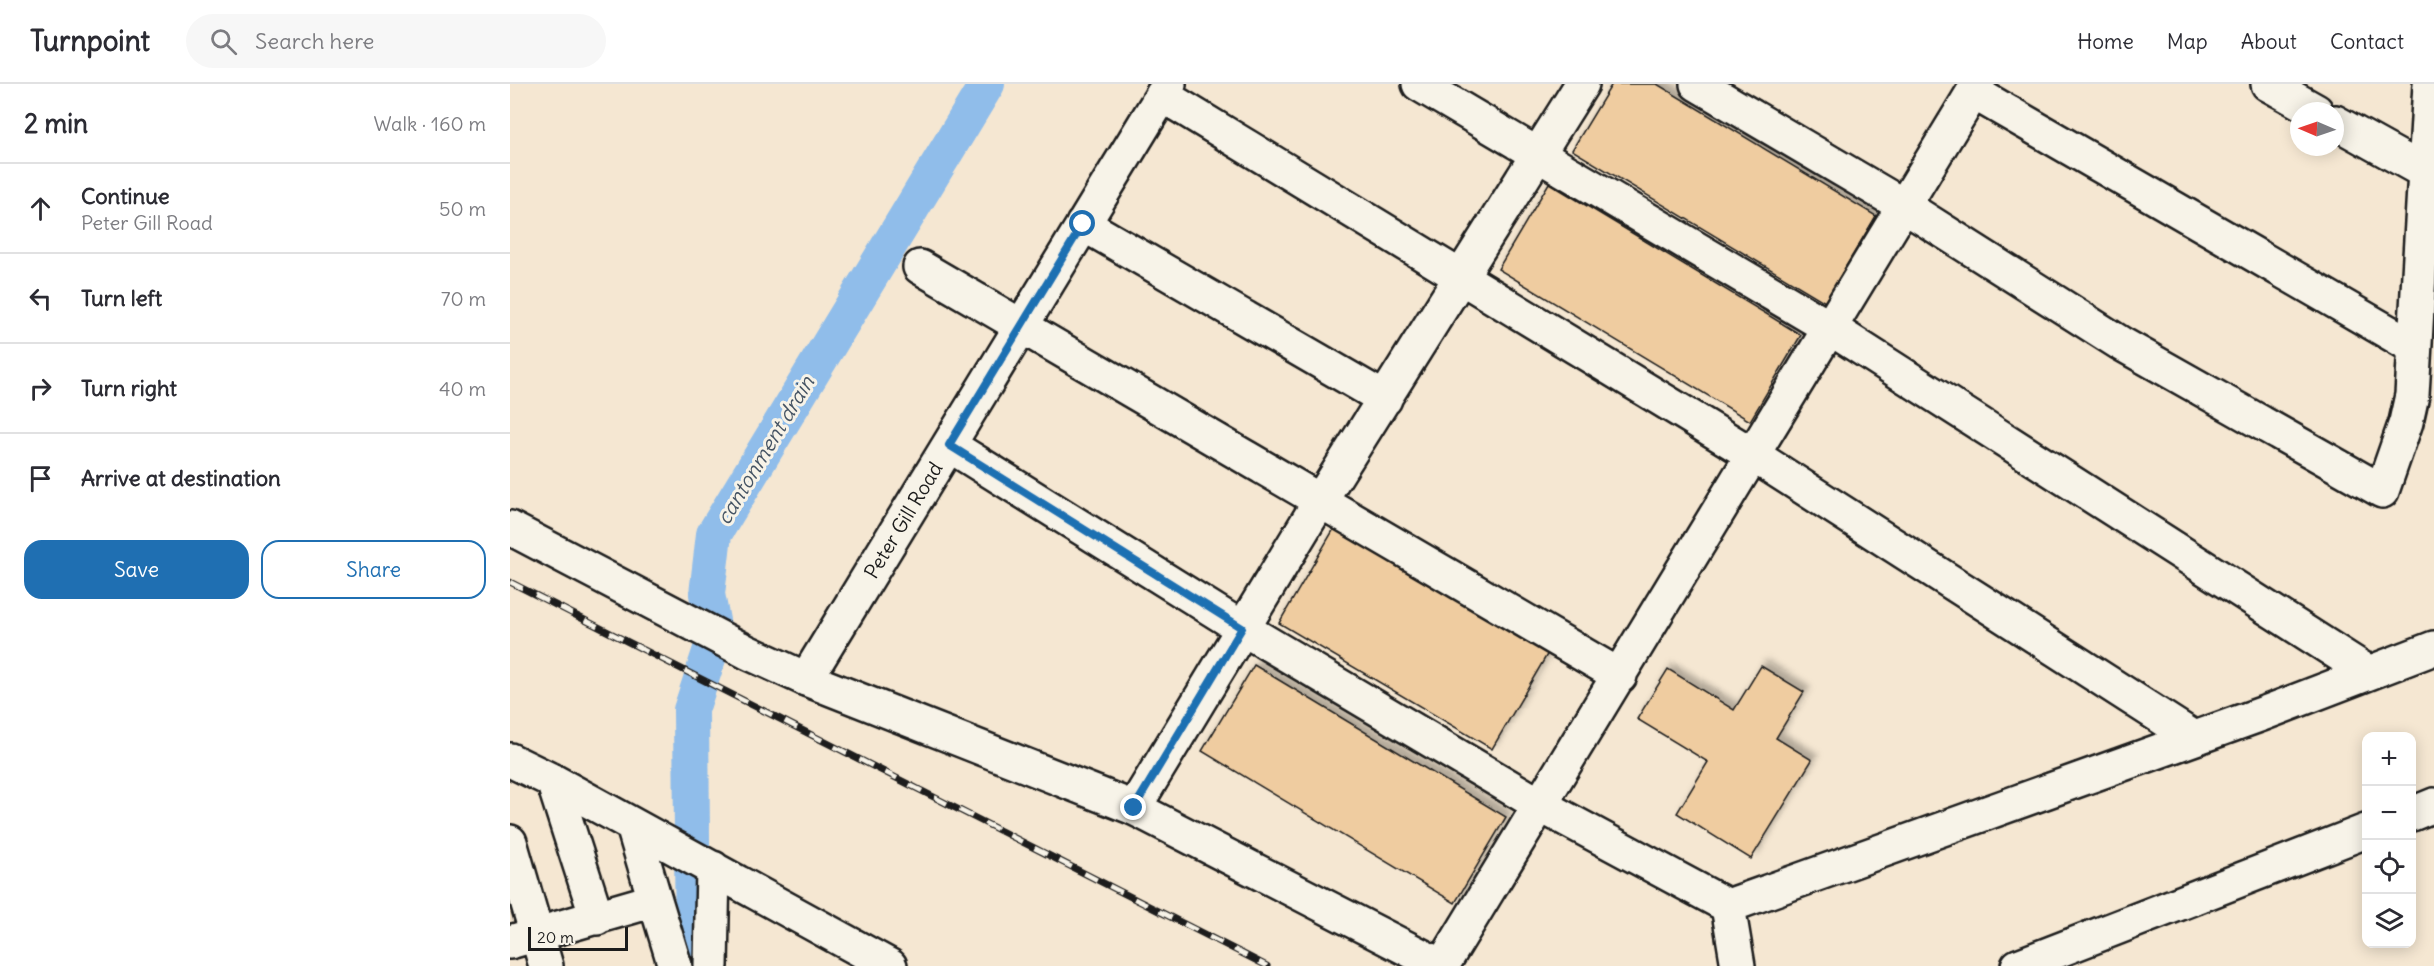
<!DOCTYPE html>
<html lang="en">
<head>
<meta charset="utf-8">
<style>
	:root { --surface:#fff; --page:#f7f7f7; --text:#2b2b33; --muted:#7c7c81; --line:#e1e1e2; --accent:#1f6fb2 }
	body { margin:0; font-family:Delius,sans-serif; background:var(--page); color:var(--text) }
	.controls { position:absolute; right:18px; bottom:18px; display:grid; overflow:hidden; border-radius:12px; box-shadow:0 3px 15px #0003 }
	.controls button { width:54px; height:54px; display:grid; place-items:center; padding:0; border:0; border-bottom:2px solid var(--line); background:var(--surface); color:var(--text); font:30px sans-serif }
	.compass { position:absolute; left:1780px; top:18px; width:54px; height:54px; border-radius:50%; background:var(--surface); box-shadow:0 3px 15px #0003; rotate:272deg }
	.scale { position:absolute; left:18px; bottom:15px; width:100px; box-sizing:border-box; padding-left:6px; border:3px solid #1c1c1c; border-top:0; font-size:16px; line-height:21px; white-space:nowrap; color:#1c1c1c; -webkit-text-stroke:4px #f7f3e8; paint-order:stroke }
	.stop { position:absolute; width:18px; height:18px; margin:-14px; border:4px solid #1f6fb2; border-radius:50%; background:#fff }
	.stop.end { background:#1f6fb2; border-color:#fff; box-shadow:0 2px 6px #0008 }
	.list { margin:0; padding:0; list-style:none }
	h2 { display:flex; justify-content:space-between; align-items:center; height:78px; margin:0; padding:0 24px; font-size:26px }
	h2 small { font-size:20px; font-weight:400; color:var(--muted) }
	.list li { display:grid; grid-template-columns:39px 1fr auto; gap:18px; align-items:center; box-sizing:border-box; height:90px; padding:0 24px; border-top:2px solid var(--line) }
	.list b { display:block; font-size:22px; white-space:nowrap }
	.list p { margin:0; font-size:20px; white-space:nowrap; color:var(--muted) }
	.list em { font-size:20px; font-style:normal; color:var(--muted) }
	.actions { display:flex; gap:12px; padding:18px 24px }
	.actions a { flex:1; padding:14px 0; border:2px solid var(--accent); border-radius:18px; text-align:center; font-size:21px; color:var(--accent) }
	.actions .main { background:var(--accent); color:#fff }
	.icon { flex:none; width:33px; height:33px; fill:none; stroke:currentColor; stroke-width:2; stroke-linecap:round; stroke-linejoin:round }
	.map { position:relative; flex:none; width:1924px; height:882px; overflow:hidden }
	header { display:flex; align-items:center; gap:36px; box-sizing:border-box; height:84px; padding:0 30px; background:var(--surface); border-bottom:2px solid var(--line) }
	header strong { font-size:28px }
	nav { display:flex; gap:33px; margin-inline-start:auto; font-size:21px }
	.search { width:420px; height:54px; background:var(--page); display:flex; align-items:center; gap:15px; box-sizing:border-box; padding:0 21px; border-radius:33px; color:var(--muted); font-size:22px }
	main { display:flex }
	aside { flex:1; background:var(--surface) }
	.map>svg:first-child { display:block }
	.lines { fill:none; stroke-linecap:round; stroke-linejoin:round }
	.canal { stroke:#90bdea; stroke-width:36 }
	.building { fill:#efcca0; stroke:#1c1c1c; stroke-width:1.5; filter:url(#shadow) }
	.minor-casing { stroke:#1c1c1c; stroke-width:38 }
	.secondary-casing { stroke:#1c1c1c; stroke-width:38 }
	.minor { stroke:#f7f3e8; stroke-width:33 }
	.secondary { stroke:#f7f3e8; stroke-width:33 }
	.rail-casing { stroke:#1c1c1c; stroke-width:7 }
	.rail { stroke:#f7f3e8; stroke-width:4.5; stroke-dasharray:14; stroke-linecap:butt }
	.route { stroke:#1f6fb2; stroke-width:8 }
	.labels { text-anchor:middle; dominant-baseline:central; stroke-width:6; stroke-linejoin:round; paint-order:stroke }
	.street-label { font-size:20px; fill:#1c1c1c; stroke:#f7f3e8 }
	.water-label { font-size:21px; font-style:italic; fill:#455464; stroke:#f7f3e8 }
</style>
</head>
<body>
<header>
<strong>Turnpoint</strong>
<div class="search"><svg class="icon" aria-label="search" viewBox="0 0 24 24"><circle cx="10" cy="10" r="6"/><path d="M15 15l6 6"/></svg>Search here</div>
<nav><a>Home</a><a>Map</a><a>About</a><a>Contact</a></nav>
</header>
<main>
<aside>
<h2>2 min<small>Walk · 160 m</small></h2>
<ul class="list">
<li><svg class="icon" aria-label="ahead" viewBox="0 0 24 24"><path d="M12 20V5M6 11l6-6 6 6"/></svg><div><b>Continue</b><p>Peter Gill Road</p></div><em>50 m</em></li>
<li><svg class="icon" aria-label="left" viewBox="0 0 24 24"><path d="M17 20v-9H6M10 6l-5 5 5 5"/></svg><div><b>Turn left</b></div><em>70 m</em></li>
<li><svg class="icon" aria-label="right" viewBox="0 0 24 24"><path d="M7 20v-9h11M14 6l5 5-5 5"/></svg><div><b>Turn right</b></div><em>40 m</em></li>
<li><svg class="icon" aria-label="arrive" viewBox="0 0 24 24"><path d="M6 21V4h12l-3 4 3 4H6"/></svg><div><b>Arrive at destination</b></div></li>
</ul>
<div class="actions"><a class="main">Save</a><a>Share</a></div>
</aside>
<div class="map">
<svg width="1924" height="882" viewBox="0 0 1924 882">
	<defs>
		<filter id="shadow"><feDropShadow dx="5.5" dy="-5.5" stdDeviation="3" flood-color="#0004"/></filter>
	</defs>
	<rect width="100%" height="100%" fill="#f5e7d2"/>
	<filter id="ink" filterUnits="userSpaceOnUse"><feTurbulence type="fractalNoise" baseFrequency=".0167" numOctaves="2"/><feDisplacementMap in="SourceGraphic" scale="12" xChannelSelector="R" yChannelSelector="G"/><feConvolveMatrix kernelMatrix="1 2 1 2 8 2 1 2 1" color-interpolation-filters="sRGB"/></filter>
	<g filter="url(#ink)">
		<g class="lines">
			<!-- canal -->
			<path class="canal" d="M 183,882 L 181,626 L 205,553 L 197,510 L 204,450 L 477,0"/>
		</g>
		<!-- building -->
		<path class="building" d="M 1102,0 L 1147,0 L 1366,132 L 1315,218 L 1062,66 Z
			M 1039,99 L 1291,251 L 1240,337 L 988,185 Z
			M 825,443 L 1038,569 L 982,665 L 769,539 Z
			M 744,581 L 996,733 L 945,819 L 692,667 Z
			M 1251,582 L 1294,608 L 1266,654 L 1302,676 L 1241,775 L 1167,729 L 1198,678 L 1127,635 L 1158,585 L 1224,626 Z"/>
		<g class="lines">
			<!-- minor casing -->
			<g class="minor-casing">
				<path id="minor" d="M 909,0 L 1320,244 L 1859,589
					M 1187,0 L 1394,122 L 1610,259 L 1872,407 L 1896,338 L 1902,311 L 1920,0
					M 1758,0 L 1806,27
					M 1463,8 L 1904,263
					M 652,11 L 1243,371 L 1684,654
					M 1825,38 L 1915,88
					M 573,140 L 875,315
					M 410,183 L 1110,592
					M 439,361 L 732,544 L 1030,721 L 1218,822 L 1752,630 L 1924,564
					M 296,595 L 659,0
					M 0,676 L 43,697 L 380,882
					M 43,697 L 87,834
					M 624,724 L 810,417 L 1072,0
					M 1902,730 L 1924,721
					M 0,758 L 36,882
					M 145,816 L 165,882
					M 1218,822 L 1228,882
					M 0,858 L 145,816 L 123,742
					M 201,882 L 203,784
					M 932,882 L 1468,0
					M 1508,882 L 1856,747"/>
			</g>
			<!-- secondary casing -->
			<g class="secondary-casing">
				<path id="secondary" d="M 0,444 L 237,568 L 296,595 L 624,724 L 931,882"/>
			</g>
			<!-- minor -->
			<use href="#minor" class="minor"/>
			<!-- secondary -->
			<use href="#secondary" class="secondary"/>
			<!-- rail casing -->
			<g class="rail-casing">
				<path id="rail" d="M 0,498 L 757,882"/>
			</g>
			<!-- rail -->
			<use href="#rail" class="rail"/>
		</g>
	</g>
	<g class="lines" filter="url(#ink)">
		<!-- route -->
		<path class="route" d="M 573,140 L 439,361 L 732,544 L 624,724"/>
	</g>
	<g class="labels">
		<!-- street labels -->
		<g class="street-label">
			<text transform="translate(393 436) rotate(-59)">Peter Gill Road</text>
		</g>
		<!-- water labels -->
		<g class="water-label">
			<text transform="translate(255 366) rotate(-59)">cantonment drain</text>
		</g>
	</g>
</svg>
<div class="controls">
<button>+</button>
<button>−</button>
<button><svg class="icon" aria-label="locate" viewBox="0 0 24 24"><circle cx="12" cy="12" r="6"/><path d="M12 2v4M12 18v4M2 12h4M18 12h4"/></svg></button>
<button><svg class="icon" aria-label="layers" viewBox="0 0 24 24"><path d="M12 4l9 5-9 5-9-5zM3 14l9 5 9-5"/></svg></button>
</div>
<svg class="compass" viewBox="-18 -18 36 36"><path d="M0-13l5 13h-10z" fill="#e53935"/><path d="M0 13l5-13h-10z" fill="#7c7c81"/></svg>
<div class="scale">20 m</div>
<div class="stop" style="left:573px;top:140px"></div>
<div class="stop end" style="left:624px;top:724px"></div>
</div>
</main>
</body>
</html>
